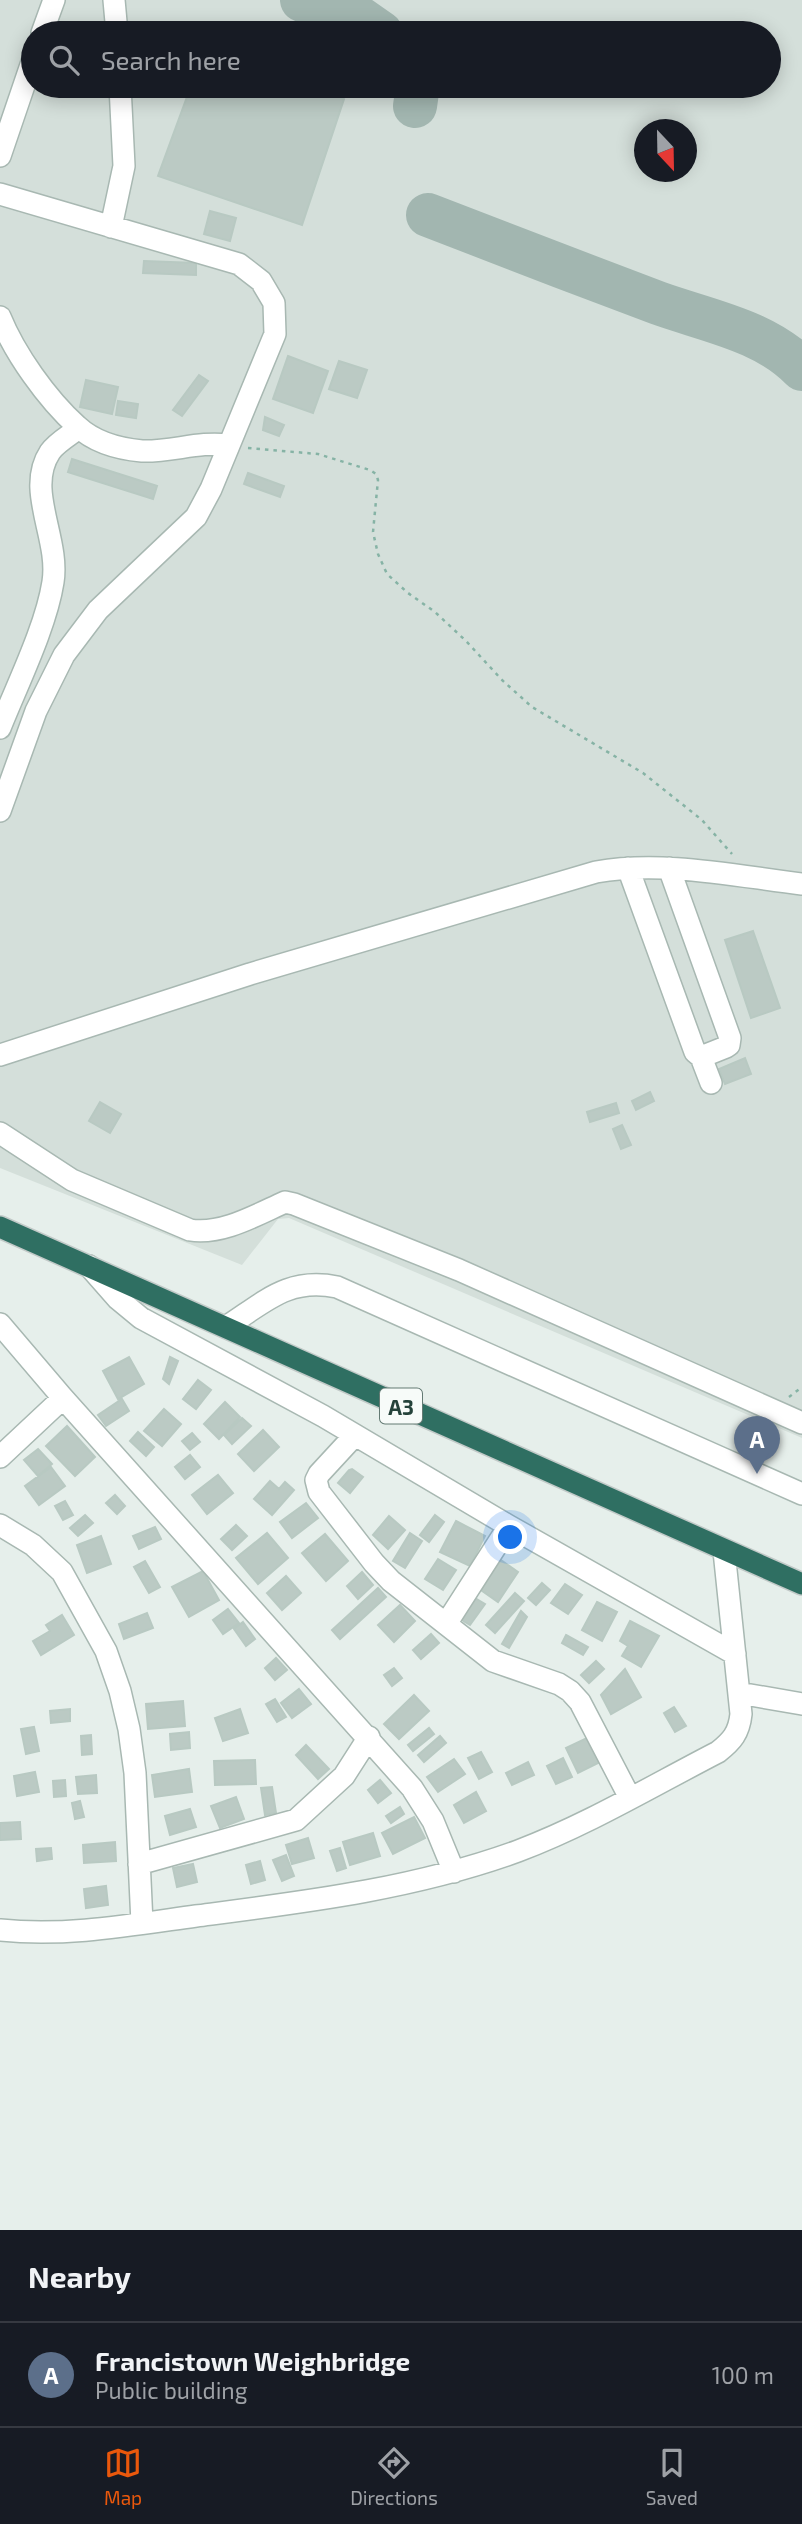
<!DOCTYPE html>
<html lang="en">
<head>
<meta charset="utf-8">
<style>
	:root { --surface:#171b24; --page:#20242c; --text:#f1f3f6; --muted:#9ea1a6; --line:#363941; --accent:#ea580c }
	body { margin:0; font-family:"Exo 2",sans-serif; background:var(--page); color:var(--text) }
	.compass { position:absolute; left:634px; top:119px; width:63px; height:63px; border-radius:50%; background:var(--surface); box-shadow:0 4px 18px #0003; rotate:158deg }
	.you { position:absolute; left:511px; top:1538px; width:24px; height:24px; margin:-18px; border:5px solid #fff; border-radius:50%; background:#1a73e8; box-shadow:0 0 0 10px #1a73e833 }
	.badge { display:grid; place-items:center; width:46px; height:46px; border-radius:50%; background:var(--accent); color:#fff; font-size:23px; font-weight:700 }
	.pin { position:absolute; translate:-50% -58px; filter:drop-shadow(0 2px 4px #0008) }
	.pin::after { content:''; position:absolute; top:37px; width:24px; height:21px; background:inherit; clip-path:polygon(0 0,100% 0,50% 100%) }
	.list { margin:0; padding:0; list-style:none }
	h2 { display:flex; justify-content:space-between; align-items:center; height:91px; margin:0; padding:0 28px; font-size:30px }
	h2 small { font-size:23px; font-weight:400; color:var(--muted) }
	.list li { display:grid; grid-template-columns:46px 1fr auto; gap:21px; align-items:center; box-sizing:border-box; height:105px; padding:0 28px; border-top:2px solid var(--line) }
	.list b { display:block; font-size:26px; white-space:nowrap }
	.list p { margin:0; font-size:23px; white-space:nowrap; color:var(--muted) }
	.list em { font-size:23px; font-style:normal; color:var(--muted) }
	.icon { flex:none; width:38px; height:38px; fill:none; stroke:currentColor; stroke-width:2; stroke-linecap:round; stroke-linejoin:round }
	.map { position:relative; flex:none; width:802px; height:2230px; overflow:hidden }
	.search { position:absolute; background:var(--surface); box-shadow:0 4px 18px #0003; left:21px; right:21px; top:21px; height:77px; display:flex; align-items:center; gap:18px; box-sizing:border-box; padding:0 24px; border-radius:38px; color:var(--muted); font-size:26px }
	.sheet { height:196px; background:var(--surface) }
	nav { display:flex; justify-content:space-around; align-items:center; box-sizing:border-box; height:98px; border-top:2px solid var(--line); background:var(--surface); font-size:19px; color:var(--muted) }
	nav a { display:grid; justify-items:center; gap:4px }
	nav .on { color:var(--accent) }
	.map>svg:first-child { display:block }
	.built { fill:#d4dfda; fill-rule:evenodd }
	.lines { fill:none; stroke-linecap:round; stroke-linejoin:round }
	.taxiway { stroke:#a2b6b0; stroke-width:44 }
	.building { fill:#bbcac4; stroke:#b8c9c2; stroke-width:2 }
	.minor-casing { stroke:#a8b8b2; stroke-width:24 }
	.highway-casing { stroke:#c2cac8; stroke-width:24 }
	.path { stroke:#86b3a5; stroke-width:2.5; stroke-dasharray:3.5 5; stroke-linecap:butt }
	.minor { stroke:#fff; stroke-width:21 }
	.highway { stroke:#2f6f62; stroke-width:21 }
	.labels { text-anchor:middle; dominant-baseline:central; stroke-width:7; stroke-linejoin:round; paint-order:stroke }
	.shield { fill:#f7fbf9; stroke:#637a73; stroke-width:2 }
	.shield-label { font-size:21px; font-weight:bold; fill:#24423a }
</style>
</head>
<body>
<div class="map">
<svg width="802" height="2230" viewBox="0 0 802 2230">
	<rect width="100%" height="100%" fill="#e6efeb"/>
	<!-- built -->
	<path class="built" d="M 0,0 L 802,0 L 802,1438 L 289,1218 L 278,1219 L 242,1265 L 0,1168 ZM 33,33 L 769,33 L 769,86 L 33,86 ZM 644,130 L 686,130 L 686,172 L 644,172 Z"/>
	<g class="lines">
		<!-- taxiway -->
		<path class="taxiway" d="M 302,0 L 361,19 L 381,33
			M 415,106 L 417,92 L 415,86
			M 428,215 C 505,245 581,274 658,303 C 708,321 764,330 802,369"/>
	</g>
	<!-- building -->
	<path class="building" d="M 191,86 L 310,86 L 344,99 L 302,225 L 158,176 Z
		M 210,211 L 236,218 L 230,241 L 204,234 Z
		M 144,261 L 196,263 L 196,275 L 143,273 Z
		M 288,356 L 328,371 L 313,413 L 273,399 Z
		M 339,361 L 367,370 L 357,398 L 329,389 Z
		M 199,375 L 208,381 L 182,416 L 173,410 Z
		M 86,380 L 118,387 L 112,414 L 80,407 Z
		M 118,401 L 138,404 L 136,418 L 116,415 Z
		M 265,417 L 284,425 L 279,436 L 263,430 Z
		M 72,459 L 157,486 L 153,499 L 68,472 Z
		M 248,473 L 284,486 L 280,497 L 244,484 Z
		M 753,931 L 780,1008 L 751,1018 L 725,940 Z
		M 745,1058 L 751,1074 L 725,1084 L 719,1069 Z
		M 650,1092 L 654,1101 L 636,1110 L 632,1101 Z
		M 100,1102 L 121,1114 L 110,1133 L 89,1121 Z
		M 616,1103 L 619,1113 L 590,1122 L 587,1112 Z
		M 622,1125 L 631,1145 L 621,1149 L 613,1129 Z
		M 129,1357 L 144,1384 L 118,1399 L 103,1371 Z
		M 170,1357 L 178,1361 L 169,1384 L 163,1379 Z
		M 198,1380 L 211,1390 L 196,1409 L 183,1399 Z
		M 122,1399 L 129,1411 L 106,1426 L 98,1415 Z
		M 225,1402 L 240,1417 L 219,1439 L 204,1424 Z
		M 164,1409 L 181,1424 L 162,1446 L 144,1431 Z
		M 242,1418 L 251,1426 L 232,1444 L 224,1435 Z
		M 67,1426 L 95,1457 L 75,1476 L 46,1446 Z
		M 263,1430 L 279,1447 L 254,1471 L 238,1454 Z
		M 138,1432 L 154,1447 L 146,1456 L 130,1441 Z
		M 192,1433 L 200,1442 L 190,1450 L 182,1441 Z
		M 38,1449 L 52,1464 L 38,1476 L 24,1460 Z
		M 190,1455 L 200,1467 L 185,1479 L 175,1467 Z
		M 51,1467 L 65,1486 L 39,1505 L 25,1486 Z
		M 352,1469 L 363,1477 L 350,1493 L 338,1483 L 349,1470 Z
		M 218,1475 L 233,1493 L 207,1514 L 192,1495 Z
		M 270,1481 L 279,1489 L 285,1482 L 294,1490 L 272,1515 L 254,1499 Z
		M 115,1495 L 125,1506 L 117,1514 L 106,1503 Z
		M 65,1501 L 73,1515 L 63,1520 L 55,1506 Z
		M 306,1503 L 318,1518 L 292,1538 L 280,1522 Z
		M 85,1515 L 93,1523 L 78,1536 L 70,1528 Z
		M 435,1515 L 444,1522 L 429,1542 L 420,1535 Z
		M 389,1516 L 405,1530 L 388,1549 L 373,1535 Z
		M 456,1521 L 485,1536 L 470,1566 L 440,1552 Z
		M 236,1525 L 247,1536 L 232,1550 L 221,1539 Z
		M 155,1527 L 161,1539 L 139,1549 L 133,1536 Z
		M 267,1533 L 288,1558 L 258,1584 L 236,1558 Z
		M 410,1533 L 422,1541 L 405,1568 L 393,1561 Z
		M 325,1534 L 348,1561 L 326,1581 L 302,1553 Z
		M 101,1536 L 111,1564 L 87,1573 L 77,1545 Z
		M 498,1558 L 518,1572 L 498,1602 L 478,1588 Z
		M 438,1559 L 456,1570 L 443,1590 L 425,1579 Z
		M 145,1561 L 160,1587 L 149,1593 L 134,1567 Z
		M 203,1571 L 219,1600 L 189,1617 L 172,1587 Z
		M 362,1572 L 373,1585 L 358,1599 L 347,1586 Z
		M 286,1576 L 301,1593 L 282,1610 L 267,1593 Z
		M 542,1583 L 550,1590 L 536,1605 L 528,1598 Z
		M 565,1584 L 582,1595 L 568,1614 L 551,1603 Z
		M 378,1588 L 386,1597 L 340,1639 L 332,1630 Z
		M 515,1593 L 524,1601 L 495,1633 L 486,1625 Z
		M 475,1598 L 485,1604 L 470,1625 L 460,1619 Z
		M 597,1602 L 617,1612 L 602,1641 L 582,1630 Z
		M 400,1605 L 415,1621 L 394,1642 L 378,1625 Z
		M 228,1609 L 239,1623 L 223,1634 L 213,1620 Z
		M 521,1611 L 527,1617 L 509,1648 L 502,1644 Z
		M 147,1613 L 153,1628 L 124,1639 L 119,1624 Z
		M 62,1615 L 74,1635 L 41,1655 L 33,1641 L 50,1631 L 46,1625 Z
		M 630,1621 L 659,1636 L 641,1667 L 622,1656 L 628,1646 L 620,1641 Z
		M 243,1622 L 255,1639 L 246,1646 L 234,1629 Z
		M 431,1634 L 439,1643 L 421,1659 L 413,1650 Z
		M 566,1635 L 588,1647 L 583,1655 L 562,1643 Z
		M 276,1658 L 287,1670 L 275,1680 L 265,1668 Z
		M 596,1661 L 604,1669 L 589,1683 L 581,1675 Z
		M 394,1668 L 402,1678 L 392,1686 L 384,1675 Z
		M 625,1669 L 641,1697 L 611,1714 L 601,1695 Z
		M 299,1689 L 311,1704 L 292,1718 L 281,1703 Z
		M 414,1695 L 429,1711 L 399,1739 L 384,1724 Z
		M 275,1699 L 286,1717 L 277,1722 L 266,1704 Z
		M 183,1701 L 185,1726 L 148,1729 L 146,1704 Z
		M 674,1707 L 686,1726 L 675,1732 L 664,1713 Z
		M 70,1709 L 70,1721 L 51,1723 L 50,1711 Z
		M 240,1709 L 248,1733 L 223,1741 L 215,1718 Z
		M 34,1727 L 39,1751 L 26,1754 L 21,1729 Z
		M 429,1728 L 434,1734 L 413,1751 L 408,1745 Z
		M 189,1732 L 190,1748 L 171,1750 L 170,1734 Z
		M 91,1735 L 92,1754 L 82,1755 L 81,1736 Z
		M 440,1736 L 446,1743 L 424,1762 L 418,1755 Z
		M 589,1737 L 600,1762 L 578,1773 L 566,1748 Z
		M 306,1745 L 329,1769 L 318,1779 L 296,1755 Z
		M 481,1752 L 492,1772 L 479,1779 L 468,1758 Z
		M 563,1758 L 572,1777 L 556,1784 L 547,1766 Z
		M 454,1759 L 465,1774 L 438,1792 L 427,1777 Z
		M 255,1760 L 256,1784 L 215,1785 L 214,1761 Z
		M 528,1762 L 534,1775 L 512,1785 L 506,1773 Z
		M 189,1769 L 192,1792 L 155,1797 L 152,1775 Z
		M 35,1772 L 39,1792 L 17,1796 L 14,1776 Z
		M 96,1775 L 97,1793 L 78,1794 L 76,1777 Z
		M 65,1780 L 66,1796 L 54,1797 L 53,1781 Z
		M 380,1780 L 391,1793 L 378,1803 L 368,1790 Z
		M 272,1787 L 276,1813 L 265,1815 L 261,1788 Z
		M 476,1792 L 486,1811 L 464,1823 L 454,1805 Z
		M 236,1797 L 244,1819 L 220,1828 L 211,1806 Z
		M 80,1801 L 84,1817 L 75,1819 L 72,1803 Z
		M 400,1807 L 404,1814 L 391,1823 L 386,1816 Z
		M 190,1809 L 196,1827 L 170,1835 L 165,1816 Z
		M 414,1817 L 425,1838 L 393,1854 L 382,1833 Z
		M 20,1822 L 21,1839 L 0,1840 L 0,1823 Z
		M 373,1833 L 380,1856 L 350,1865 L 343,1842 Z
		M 308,1838 L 314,1858 L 292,1864 L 286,1845 Z
		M 115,1842 L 116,1861 L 84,1863 L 83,1845 Z
		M 51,1848 L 52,1859 L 37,1861 L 36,1849 Z
		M 340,1848 L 346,1868 L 337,1871 L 330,1851 Z
		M 286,1855 L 294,1876 L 282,1881 L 273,1860 Z
		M 260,1861 L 265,1880 L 251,1884 L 246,1865 Z
		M 193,1864 L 197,1882 L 177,1887 L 173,1868 Z
		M 106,1886 L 108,1905 L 86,1908 L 84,1889 Z"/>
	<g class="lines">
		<!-- minor casing -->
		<g class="minor-casing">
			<path id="minor" d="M 114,0 L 117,33
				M 42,33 L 54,0
				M 0,156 L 33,59
				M 0,194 L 239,264 L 261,281 L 274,303 L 275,334 L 211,489 L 196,517 L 98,610 L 64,655 L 36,711 L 0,811
				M 111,227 L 124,166 L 120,86
				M 0,317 C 15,354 47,399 77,426 C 94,442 120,449 142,451 C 172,452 199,441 228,445
				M 0,728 C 17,685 46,627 53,582 C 60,538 25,490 50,452 C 56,443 70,435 79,428
				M 628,868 L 695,1052 L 701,1057 L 726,1047 L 729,1045 L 730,1038 L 669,868
				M 0,1055 L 250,974 L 596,872 C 663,860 735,876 802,884
				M 701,1057 L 711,1083
				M 0,1133 L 72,1180 L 190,1230 C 222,1235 256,1215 285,1202 L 294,1204 L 459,1270 L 802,1423
				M 89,1266 L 118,1299 L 141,1318 L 323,1416 L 509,1526 L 735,1654
				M 0,1324 L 63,1398 L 412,1788 L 433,1821 L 454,1872
				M 226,1327 C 265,1302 288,1277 337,1287 L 802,1494
				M 355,1435 L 319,1474 L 316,1480 L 319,1492 L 374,1563 L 391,1581 L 493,1661 L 559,1684 L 570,1691 L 580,1702 L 630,1798
				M 0,1457 L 63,1398
				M 0,1525 L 33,1545 L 62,1572 L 106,1651 L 120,1691 L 129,1729 L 135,1773 L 142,1923
				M 446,1624 L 509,1526
				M 739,1693 L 802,1704
				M 139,1864 L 296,1820 L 344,1776 L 369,1737
				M 0,1930 C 65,1937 131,1925 196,1916 C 304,1902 414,1889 518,1851 C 587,1825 652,1786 718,1752 C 732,1741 739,1733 741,1714 L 724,1551"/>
		</g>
		<!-- highway casing -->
		<g class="highway-casing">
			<path id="highway" d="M 0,1227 L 802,1584"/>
		</g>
		<!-- path -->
		<path class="path" d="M 248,448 L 318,454 L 370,470 L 376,474 L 378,480 L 373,532 L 378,554 L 387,574 L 408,593 L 435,612 L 466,641 L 502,680 L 532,707 L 643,773 L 702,820 L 732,854
			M 789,1397 L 802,1387"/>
		<!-- minor -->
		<use href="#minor" class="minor"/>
		<!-- highway -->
		<use href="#highway" class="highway"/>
	</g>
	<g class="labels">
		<!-- shield labels -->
		<rect class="shield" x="380" y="1388.5" width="42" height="35" rx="5"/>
		<g class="shield-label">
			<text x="401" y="1406">A3</text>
		</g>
	</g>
</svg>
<svg class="compass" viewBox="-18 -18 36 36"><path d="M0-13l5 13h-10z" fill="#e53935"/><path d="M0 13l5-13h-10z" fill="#9ea1a6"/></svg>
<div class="you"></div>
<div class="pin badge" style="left:757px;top:1474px;background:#5c6f8a">A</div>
<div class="search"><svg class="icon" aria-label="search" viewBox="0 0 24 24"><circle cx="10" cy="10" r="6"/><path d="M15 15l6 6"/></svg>Search here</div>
</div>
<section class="sheet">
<h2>Nearby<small></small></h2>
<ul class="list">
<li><span class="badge" style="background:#5c6f8a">A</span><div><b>Francistown Weighbridge</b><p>Public building</p></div><em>100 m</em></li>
</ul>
</section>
<nav>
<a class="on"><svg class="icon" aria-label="map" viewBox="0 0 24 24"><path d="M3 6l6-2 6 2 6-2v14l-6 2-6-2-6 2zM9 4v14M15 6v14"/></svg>Map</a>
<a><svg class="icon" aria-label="directions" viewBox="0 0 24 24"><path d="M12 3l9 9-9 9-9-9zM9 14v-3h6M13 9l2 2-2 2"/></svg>Directions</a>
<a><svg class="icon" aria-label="saved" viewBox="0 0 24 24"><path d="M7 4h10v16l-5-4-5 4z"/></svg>Saved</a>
</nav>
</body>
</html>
